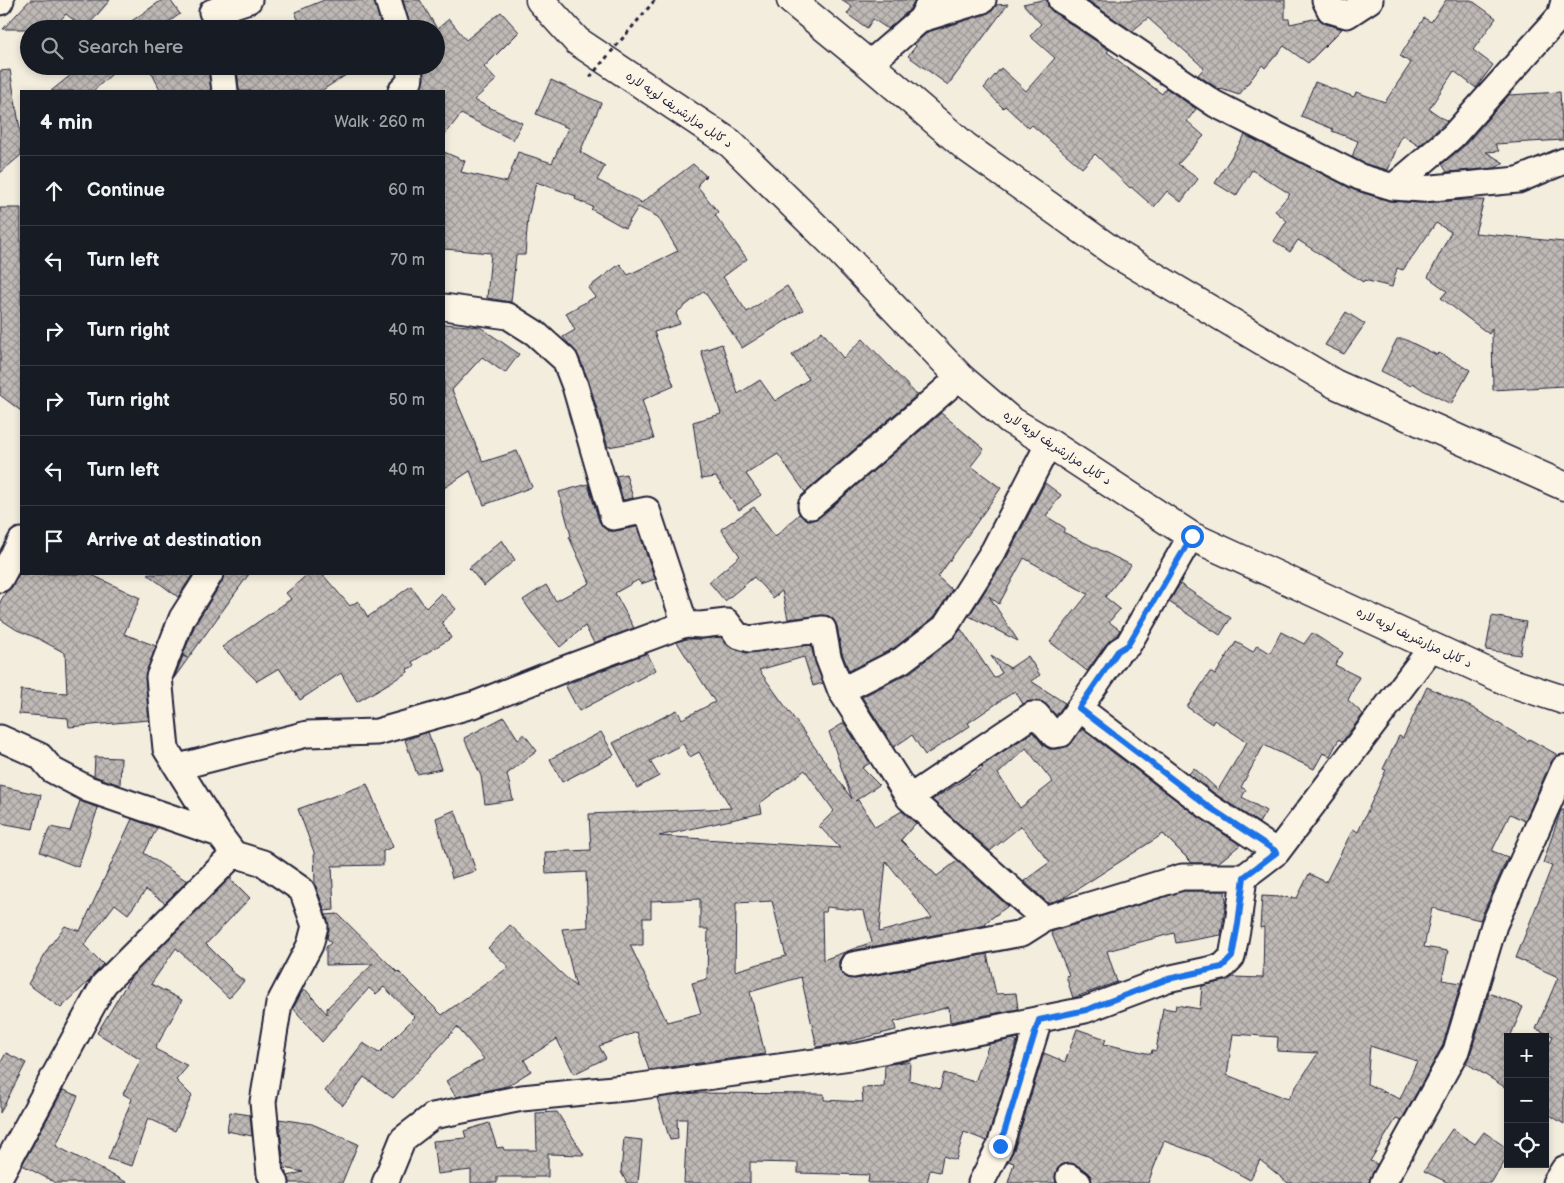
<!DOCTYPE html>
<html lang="en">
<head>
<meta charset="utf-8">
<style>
	:root { --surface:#171b24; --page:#20242c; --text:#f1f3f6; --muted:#9ea1a6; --line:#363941 }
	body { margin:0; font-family:"Balsamiq Sans","Playpen Sans Arabic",sans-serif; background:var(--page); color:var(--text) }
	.controls { position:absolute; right:15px; bottom:15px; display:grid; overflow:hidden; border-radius:0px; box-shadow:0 2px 8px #0003 }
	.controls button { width:45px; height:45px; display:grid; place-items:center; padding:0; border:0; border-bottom:1px solid var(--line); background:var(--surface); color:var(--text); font:25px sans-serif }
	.stop { position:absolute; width:15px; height:15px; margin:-11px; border:4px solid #1a73e8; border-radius:50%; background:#fff }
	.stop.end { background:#1a73e8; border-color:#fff; box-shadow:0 1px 5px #0008 }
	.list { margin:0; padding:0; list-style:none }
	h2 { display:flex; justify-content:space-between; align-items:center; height:65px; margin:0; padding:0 20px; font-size:21px }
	h2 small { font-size:16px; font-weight:400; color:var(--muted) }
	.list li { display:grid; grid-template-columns:32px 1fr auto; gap:15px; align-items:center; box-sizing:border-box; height:70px; padding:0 20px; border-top:1px solid var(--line) }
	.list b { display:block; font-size:19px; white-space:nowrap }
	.list em { font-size:16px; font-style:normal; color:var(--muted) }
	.icon { flex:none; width:28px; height:28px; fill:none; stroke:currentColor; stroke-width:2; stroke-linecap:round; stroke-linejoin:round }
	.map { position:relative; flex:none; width:1564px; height:1183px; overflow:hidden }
	.search { position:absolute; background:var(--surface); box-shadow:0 2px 8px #0003; left:20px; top:20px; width:425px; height:55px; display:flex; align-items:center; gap:12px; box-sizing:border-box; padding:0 18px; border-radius:28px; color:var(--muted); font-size:19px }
	.panel { position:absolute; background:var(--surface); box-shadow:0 2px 8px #0003; left:20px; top:90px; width:425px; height:485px; border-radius:0px }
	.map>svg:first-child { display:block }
	.building { fill:url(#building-cross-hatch); stroke:#22223b; fill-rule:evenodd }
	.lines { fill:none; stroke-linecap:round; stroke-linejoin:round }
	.minor-casing { stroke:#22223b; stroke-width:29 }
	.trunk-casing { stroke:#22223b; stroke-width:31 }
	.minor { stroke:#fcf5e5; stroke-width:25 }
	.trunk { stroke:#fcf5e5; stroke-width:28 }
	.path-bridge { stroke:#22223b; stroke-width:3; stroke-dasharray:4 4; stroke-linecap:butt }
	.route { stroke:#1a73e8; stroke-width:6 }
	.labels { text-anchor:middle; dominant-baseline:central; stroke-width:4; stroke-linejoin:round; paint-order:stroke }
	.street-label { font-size:12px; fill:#22223b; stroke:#fcf5e5 }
</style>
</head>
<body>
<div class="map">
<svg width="1564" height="1183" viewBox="0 0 1564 1183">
	<defs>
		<pattern id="building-cross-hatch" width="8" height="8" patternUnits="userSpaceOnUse" patternTransform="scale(1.25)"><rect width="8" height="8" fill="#bfbab6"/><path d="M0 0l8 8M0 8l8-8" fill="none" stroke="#9b9795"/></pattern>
	</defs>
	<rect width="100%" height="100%" fill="#f3edde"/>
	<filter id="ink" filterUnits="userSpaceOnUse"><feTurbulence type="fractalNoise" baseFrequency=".02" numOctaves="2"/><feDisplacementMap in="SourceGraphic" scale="10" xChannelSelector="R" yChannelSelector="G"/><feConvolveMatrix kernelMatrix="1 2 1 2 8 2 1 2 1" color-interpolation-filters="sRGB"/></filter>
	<g filter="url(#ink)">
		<!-- building -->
		<path class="building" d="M 30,0 L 110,0 L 85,29 L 66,14 L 52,29 L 3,29 Z
			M 162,0 L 170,0 L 180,14 L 159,29 L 120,29 Z
			M 324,0 L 374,0 L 382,29 L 328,29 L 325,21 L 307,29 L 302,29 L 295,12 Z
			M 403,0 L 420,0 L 437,29 L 411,29 Z
			M 841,0 L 915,0 L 909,10 L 888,29 L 873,19 L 867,28 L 847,14 L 852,7 Z
			M 1042,0 L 1047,0 L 1048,7 L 1053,12 L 1109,50 L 1107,52 L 1162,94 L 1166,88 L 1196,109 L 1187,121 L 1204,136 L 1178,164 L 1198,179 L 1181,202 L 1167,191 L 1154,207 L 1131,187 L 1130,188 L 1095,154 L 1082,168 L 1032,125 L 1029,128 L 1005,106 L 1003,108 L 984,88 L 1001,68 L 1026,91 L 1055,58 L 1030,36 L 1041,24 L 1023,4 Z
			M 1087,0 L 1285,0 L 1285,19 L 1289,19 L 1290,24 L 1318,18 L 1326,24 L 1342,29 L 1308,63 L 1284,46 L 1265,68 L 1262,65 L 1239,95 L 1221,89 L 1220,90 L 1198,75 L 1204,68 L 1148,18 L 1132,31 Z
			M 1446,0 L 1471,0 L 1496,18 L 1473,50 L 1493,65 L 1476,88 L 1454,71 L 1429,109 L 1447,121 L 1419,146 L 1402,135 L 1388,170 L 1365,164 L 1352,157 L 1358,141 L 1332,131 L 1333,129 L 1301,116 L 1315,82 L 1354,97 L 1356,92 L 1385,102 L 1411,63 L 1400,56 L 1424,18 L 1431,22 Z
			M 1008,4 L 948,85 L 908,56 L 916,46 L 914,44 L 928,32 L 987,14 L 993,10 L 996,5 Z
			M 501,12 L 519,32 L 484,67 L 496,80 L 474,100 L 522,123 L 513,140 L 461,114 L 444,136 L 444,91 L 420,91 L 424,80 L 423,66 L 436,66 L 436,30 L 449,19 L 466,40 Z
			M 82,66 L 121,66 L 93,91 L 51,91 Z
			M 148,66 L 208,66 L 211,91 L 161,91 Z
			M 237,66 L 360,66 L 321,91 L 239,91 Z
			M 10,70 L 21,135 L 21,155 L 0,173 L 0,71 Z
			M 551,80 L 601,103 L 580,152 L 605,166 L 597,180 L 641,202 L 640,204 L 693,164 L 706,176 L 698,184 L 699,186 L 698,187 L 718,212 L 715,215 L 747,259 L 723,277 L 747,312 L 787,286 L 803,310 L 742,348 L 704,291 L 676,313 L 680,324 L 654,332 L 674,386 L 642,400 L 654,439 L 608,447 L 589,382 L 578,355 L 563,337 L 575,330 L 566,313 L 595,297 L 588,288 L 620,264 L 628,275 L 678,251 L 658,217 L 638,207 L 625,228 L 591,209 L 593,207 L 575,199 L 576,196 L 536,182 L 528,218 L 525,255 L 516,255 L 511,302 L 487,298 L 491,253 L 444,249 L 444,152 L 465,161 L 461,172 L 507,182 L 518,152 L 552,163 L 568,128 L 536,114 Z
			M 1560,92 L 1563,140 L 1495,144 L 1499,151 L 1486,152 L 1504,163 L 1495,168 L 1447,172 L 1442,164 L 1464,146 L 1509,95 Z
			M 1245,135 L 1354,190 L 1389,201 L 1421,203 L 1463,200 L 1484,200 L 1475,233 L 1564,242 L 1564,386 L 1493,390 L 1492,329 L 1489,334 L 1441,298 L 1447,291 L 1428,277 L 1451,232 L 1436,223 L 1403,270 L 1397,268 L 1392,287 L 1364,280 L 1363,282 L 1298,240 L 1290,252 L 1274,241 L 1287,221 L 1275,211 L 1290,194 L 1252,170 L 1236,196 L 1215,183 Z
			M 0,208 L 21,208 L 21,411 L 0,395 Z
			M 1346,312 L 1365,324 L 1344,354 L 1325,345 Z
			M 444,324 L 480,327 L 519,354 L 505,373 L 482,357 L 452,390 L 483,462 L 517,451 L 532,487 L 484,505 L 470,471 L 444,488 Z
			M 822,331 L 843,358 L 863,339 L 917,395 L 805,492 L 778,454 L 746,474 L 761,495 L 739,510 L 716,477 L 701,479 L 693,422 L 721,414 L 701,351 L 722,344 L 738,394 L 760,380 L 775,401 L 809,379 L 792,355 Z
			M 1397,339 L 1404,339 L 1437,355 L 1439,353 L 1470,370 L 1451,404 L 1423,390 L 1413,383 L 1411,386 L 1381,371 Z
			M 941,413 L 984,449 L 971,466 L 1001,488 L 938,577 L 952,590 L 934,617 L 894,648 L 849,671 L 842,653 L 837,626 L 834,620 L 829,616 L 821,615 L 788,619 L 782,591 L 773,598 L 754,577 L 725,601 L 709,582 L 740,556 L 721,529 L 754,507 L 775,537 L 799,514 L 807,520 L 813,520 L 820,517 Z
			M 626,474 L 633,498 L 623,500 L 616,476 Z
			M 1045,483 L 1061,495 L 1046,516 L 1065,528 L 1063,532 L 1131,565 L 1105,597 L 1120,609 L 1109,622 L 1120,630 L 1117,635 L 1107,643 L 1087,671 L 1050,642 L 1088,594 L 1024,558 L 999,604 L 989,596 L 1018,641 L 969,616 L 1007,557 Z
			M 588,484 L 599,521 L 603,527 L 608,531 L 615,531 L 637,527 L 655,579 L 641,584 L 638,580 L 615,593 L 634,628 L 594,643 L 585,626 L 560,647 L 532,613 L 523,600 L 546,585 L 556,601 L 590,583 L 569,537 L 571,536 L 559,492 Z
			M 502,540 L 515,560 L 484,586 L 469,568 Z
			M 19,574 L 90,574 L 140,598 L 124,634 L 156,646 L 145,678 L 149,720 L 69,727 L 68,718 L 19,714 L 21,690 L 67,693 L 65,653 L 37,638 L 17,630 L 0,619 L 0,602 L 6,592 L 13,586 Z
			M 147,574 L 193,574 L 178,597 Z
			M 224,574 L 249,574 L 174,678 L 183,656 L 187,658 L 183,655 L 195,625 L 222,582 Z
			M 308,574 L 322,574 L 350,606 L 358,601 L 368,617 L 411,586 L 426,608 L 441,593 L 456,609 L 442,622 L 451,638 L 412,662 L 415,666 L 407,669 L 408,672 L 357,702 L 341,673 L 300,700 L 279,668 L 257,681 L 222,647 L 291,599 L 286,593 Z
			M 1180,584 L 1231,618 L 1220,635 L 1169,602 Z
			M 1492,616 L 1526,622 L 1520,655 L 1486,650 Z
			M 961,629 L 994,678 L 1002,673 L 991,656 L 1010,668 L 1028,656 L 1040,675 L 1031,681 L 1065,703 L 1056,716 L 1043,702 L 1032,701 L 1023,704 L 1015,691 L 968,723 L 970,726 L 925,755 L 912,735 L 894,747 L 862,697 L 911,672 L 954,638 Z
			M 1281,632 L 1304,644 L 1312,633 L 1343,653 L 1335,665 L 1359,677 L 1348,700 L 1363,714 L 1342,742 L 1339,739 L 1330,756 L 1323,753 L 1314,769 L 1264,745 L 1241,787 L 1246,790 L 1242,797 L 1266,811 L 1259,823 L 1214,793 L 1189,774 L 1194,768 L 1218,790 L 1247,742 L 1214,720 L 1212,724 L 1187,707 L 1210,672 L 1215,675 L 1236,642 L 1253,652 L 1257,645 L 1270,653 Z
			M 721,637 L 732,648 L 746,653 L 811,645 L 815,662 L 823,683 L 813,686 L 804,657 L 759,670 L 852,799 L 829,732 L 844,723 L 870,763 L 862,768 L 879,785 L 855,801 L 858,800 L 875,827 L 902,811 L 916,823 L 901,840 L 937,876 L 957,861 L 1008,906 L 985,923 L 986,925 L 850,951 L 843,954 L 839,961 L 839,968 L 842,974 L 848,978 L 856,979 L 987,954 L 996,994 L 1016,993 L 1018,1009 L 950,1022 L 949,1007 L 894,1022 L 896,1030 L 844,1043 L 817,1047 L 801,977 L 750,992 L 765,1054 L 649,1070 L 637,1032 L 599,1046 L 606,1058 L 574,1074 L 557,1039 L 524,1060 L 531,1071 L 507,1086 L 456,1097 L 446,1081 L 484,1059 L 457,1027 L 393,1098 L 364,1077 L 343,1105 L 325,1091 L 363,1043 L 379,1053 L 415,1017 L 384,987 L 376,994 L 369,988 L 322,1042 L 293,1008 L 302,992 L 305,989 L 327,1014 L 327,1008 L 373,964 L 326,965 L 326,947 L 331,943 L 327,938 L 329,929 L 326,915 L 338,914 L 397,972 L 398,971 L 442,1015 L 509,967 L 488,948 L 510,925 L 576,987 L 562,929 L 588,927 L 586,872 L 546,874 L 545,852 L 591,850 L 589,814 L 731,808 L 699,752 L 690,757 L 683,744 L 650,761 L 659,776 L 637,788 L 613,743 L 677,710 L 682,719 L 715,702 L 677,642 L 687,639 L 702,639 ZM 805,770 L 834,811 L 819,826 L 840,848 L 659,836 L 762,813 L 760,803 ZM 886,861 L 932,918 L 879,932 ZM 700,899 L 700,929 L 708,929 L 707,979 L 692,983 L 701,1013 L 667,1022 L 630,945 L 643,945 L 643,918 L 651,918 L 651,901 ZM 772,901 L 786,956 L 735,971 L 736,903 ZM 827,907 L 864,911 L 872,942 L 823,960 L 822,912 L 826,912 Z
			M 647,653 L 656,670 L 579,711 L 565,685 Z
			M 1427,687 L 1471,707 L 1528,741 L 1529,739 L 1558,755 L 1551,762 L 1525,821 L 1510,814 L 1492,851 L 1508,857 L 1480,920 L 1432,908 L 1424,947 L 1448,951 L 1442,980 L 1461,983 L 1443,1045 L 1401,1121 L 1396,1119 L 1370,1161 L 1377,1164 L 1369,1183 L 1288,1183 L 1260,1160 L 1250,1180 L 1208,1157 L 1164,1141 L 1148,1183 L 1092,1183 L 1091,1176 L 1086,1171 L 1077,1165 L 1069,1163 L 1062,1164 L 1057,1169 L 1055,1177 L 1056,1183 L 1008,1183 L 1014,1163 L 1008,1161 L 1014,1150 L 1044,1053 L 1065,1062 L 1077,1029 L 1106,1039 L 1104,1044 L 1151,1054 L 1152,1050 L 1156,1051 L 1163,1008 L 1175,1010 L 1176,1005 L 1200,1009 L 1202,986 L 1225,981 L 1233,977 L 1263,978 L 1264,927 L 1260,928 L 1262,896 L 1297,898 L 1309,874 L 1326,882 L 1353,829 L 1358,832 L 1386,770 L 1383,769 L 1399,736 L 1403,738 ZM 1233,1034 L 1278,1037 L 1277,1051 L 1318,1053 L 1288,1099 L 1227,1075 ZM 1370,1046 L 1417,1061 L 1400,1099 L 1367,1084 Z
			M 504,717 L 518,739 L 524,734 L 537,751 L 507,774 L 513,800 L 485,804 L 481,776 L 464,738 Z
			M 1082,729 L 1197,816 L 1240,845 L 1218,863 L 1192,863 L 1163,834 L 1062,899 L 1048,903 L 1024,881 L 1050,862 L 1021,826 L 990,851 L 932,800 L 983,768 L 981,766 L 1033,732 L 1043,745 L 1049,749 L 1056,749 L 1069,746 ZM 1026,748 L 1053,782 L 1020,808 L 998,774 Z
			M 428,732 L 441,769 L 417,774 L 405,740 Z
			M 601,732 L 614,755 L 562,782 L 550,759 Z
			M 95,757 L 121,758 L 120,785 L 94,776 Z
			M 367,784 L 393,847 L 383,851 L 383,865 L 332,866 L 334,910 L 325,911 L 315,884 L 314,852 L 298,809 Z
			M 0,786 L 41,795 L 33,829 L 0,823 Z
			M 80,801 L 98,808 L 78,867 L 40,852 L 50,827 L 70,831 Z
			M 455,810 L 476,871 L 452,878 L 436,818 Z
			M 1561,810 L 1564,810 L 1564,1124 L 1545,1112 L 1545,1055 L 1553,1036 L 1536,1029 L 1558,977 L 1516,958 L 1552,866 L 1543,863 Z
			M 132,819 L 157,828 L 144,853 L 187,881 L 165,903 L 146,890 L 128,914 L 115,904 L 84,945 L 103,964 L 89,981 L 61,1008 L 28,984 L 49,947 L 65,926 L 80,931 Z
			M 230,878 L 250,898 L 206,944 L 231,969 L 230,970 L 244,981 L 229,998 L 176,948 L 151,984 L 182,1000 L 155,1049 L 188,1066 L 176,1080 L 192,1096 L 175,1131 L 148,1118 L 132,1166 L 108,1159 L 132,1099 L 123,1094 L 141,1060 L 97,1033 L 131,977 Z
			M 1184,891 L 1225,891 L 1226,901 L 1221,935 L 1176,943 L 1174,933 L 1107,951 L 1117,982 L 1073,998 L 1066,976 L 1069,975 L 1051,932 Z
			M 1489,993 L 1523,1007 L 1510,1037 L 1508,1036 L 1508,1089 L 1466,1063 L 1470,1055 Z
			M 1013,1039 L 1017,1041 L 987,1141 L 964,1132 L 956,1160 L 943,1156 L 940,1172 L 930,1170 L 927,1183 L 868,1183 L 869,1175 L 798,1173 L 798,1163 L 750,1162 L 750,1183 L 684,1183 L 687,1119 L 677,1119 L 678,1139 L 670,1140 L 657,1098 L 694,1093 L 824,1094 L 824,1100 L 863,1102 L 862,1088 L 884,1087 L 885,1065 L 902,1062 L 910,1062 L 909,1080 L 940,1089 L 944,1073 L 975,1082 L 989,1044 Z
			M 6,1053 L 26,1063 L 0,1113 L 0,1064 Z
			M 63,1090 L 78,1096 L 56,1146 L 128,1183 L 56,1183 L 22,1165 Z
			M 230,1112 L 250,1115 L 252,1136 L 227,1131 Z
			M 557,1112 L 584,1155 L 548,1154 L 548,1177 L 497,1177 L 497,1183 L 471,1183 L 471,1170 L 437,1174 L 433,1141 L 466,1138 L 464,1131 L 489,1123 L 497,1148 L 503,1147 L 504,1150 L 537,1150 L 536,1113 Z
			M 279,1119 L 312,1124 L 358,1144 L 342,1183 L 290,1183 L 288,1176 L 303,1172 L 284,1168 Z
			M 1452,1129 L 1475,1144 L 1484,1132 L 1508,1149 L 1508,1157 L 1491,1183 L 1449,1183 L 1424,1171 Z
			M 624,1138 L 642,1140 L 638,1183 L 627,1183 L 621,1172 Z"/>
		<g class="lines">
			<!-- minor casing -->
			<g class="minor-casing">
				<path id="minor" d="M 388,0 L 397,29
					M 1061,0 L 1215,104 L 1360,177 L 1393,187 L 1422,189 L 1518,180 L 1564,161
					M 1325,0 L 1330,10 L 1347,15 L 1370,0
					M 0,2 L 1,0
					M 212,12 L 249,0
					M 921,19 L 983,0
					M 869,64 L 921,19 L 931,0
					M 222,66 L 225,91
					M 401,91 C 410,83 412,78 408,66
					M 1393,187 L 1453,136 L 1560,16 L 1564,1
					M 444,307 L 508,316 L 535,333 L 565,360 L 575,386 L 613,517 L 647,510 L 685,624
					M 811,506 L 960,377
					M 210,574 L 182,618 L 159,677 L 166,749 L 219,834 L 234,854 L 263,863 L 302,890 L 315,926 L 310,945 L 279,1004 L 263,1102 L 270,1174 L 276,1183
					M 0,579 L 21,541
					M 841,691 L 902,660 L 945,627 L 994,550 L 1049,443
					M 1079,708 L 1206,805 L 1277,852
					M 0,738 L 40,756 L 52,770 L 88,789 L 219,834
					M 178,767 L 307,734 L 377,732 L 476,704 L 567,668 L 685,624 L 701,625 L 727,622 L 737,635 L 750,639 L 823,629 L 828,657 L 841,691 L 909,798 L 1044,919
					M 909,798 L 1032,715 L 1037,715 L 1054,735 L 1061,734 L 1119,651 L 1128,645 L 1191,536
					M 853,965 L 1022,933 L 1044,919 L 1182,877 L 1244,877 L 1277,852 L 1432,647
					M 0,1176 L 104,984 L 234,854
					M 1069,1177 L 1078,1183
					M 385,1183 L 403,1139 L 433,1116 L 522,1098 L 634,1087 L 858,1056 L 1085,1010 L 1167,979 L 1222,967 L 1232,957 L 1238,924 L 1244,877
					M 981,1183 L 1000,1146 L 1039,1020
					M 1383,1183 L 1456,1051 L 1494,925 L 1564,768
					M 1555,1183 L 1564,1169"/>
			</g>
			<!-- trunk casing -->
			<g class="trunk-casing">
				<path id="trunk" d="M 540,0 L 577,41 L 730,143 L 834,245 L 960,377 L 1010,420 L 1049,443 L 1191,536 L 1509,682 L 1564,700
					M 791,0 L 869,64 L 966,147 L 1115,253 L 1335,384 L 1564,486"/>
			</g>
			<!-- minor -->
			<use href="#minor" class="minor"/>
			<!-- trunk -->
			<use href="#trunk" class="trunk"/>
			<!-- path-bridge -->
			<path class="path-bridge" d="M 590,77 L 655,0"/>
		</g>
	</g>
	<g class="lines" filter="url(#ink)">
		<!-- route -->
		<path class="route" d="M 1000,1146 L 1039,1020 L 1086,1010 L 1168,979 L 1222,967 L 1232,957 L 1238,924 L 1244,877 L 1277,852 L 1206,805 L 1079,708 L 1118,651 L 1128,645 L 1192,536"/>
	</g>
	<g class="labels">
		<!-- street labels -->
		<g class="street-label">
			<text transform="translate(679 110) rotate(34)">د کابل مزارشریف لویه لاره</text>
			<text transform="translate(1057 448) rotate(33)">د کابل مزارشریف لویه لاره</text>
			<text transform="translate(1414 638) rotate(25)">د کابل مزارشریف لویه لاره</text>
		</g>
	</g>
</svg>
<div class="controls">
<button>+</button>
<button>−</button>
<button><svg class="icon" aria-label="locate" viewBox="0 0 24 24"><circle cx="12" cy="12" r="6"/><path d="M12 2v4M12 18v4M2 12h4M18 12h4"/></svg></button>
</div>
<div class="stop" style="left:1192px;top:536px"></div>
<div class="stop end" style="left:1000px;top:1146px"></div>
<div class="search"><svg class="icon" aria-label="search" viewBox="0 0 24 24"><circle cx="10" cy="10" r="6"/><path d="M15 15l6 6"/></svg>Search here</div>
<section class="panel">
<h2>4 min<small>Walk · 260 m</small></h2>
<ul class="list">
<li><svg class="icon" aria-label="ahead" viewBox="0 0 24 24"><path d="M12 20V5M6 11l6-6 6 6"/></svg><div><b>Continue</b></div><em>60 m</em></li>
<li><svg class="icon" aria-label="left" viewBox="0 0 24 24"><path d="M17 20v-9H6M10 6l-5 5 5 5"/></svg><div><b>Turn left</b></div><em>70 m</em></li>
<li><svg class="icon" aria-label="right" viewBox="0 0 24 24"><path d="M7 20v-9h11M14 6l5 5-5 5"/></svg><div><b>Turn right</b></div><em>40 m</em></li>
<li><svg class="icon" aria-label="right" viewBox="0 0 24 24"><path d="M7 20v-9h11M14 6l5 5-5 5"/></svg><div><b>Turn right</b></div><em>50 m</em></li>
<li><svg class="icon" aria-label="left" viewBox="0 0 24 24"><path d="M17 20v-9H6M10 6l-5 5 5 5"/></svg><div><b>Turn left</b></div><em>40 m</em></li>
<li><svg class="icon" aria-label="arrive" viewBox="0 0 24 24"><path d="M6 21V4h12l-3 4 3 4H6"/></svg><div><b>Arrive at destination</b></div></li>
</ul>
</section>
</div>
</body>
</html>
